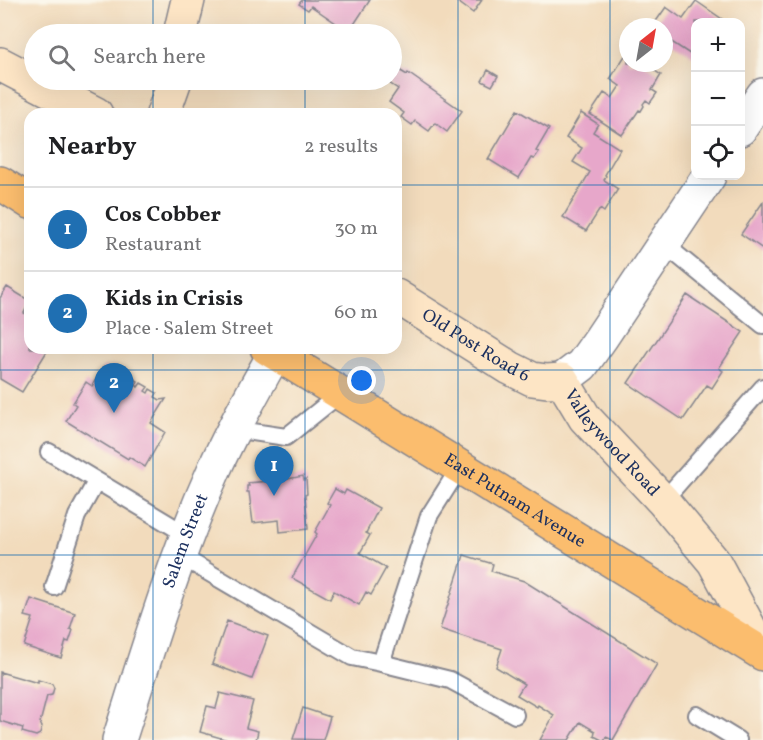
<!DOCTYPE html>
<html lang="en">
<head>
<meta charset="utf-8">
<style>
	:root { --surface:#fff; --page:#f6f6f6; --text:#202124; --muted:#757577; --line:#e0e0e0; --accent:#1f6fb2 }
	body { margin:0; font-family:Vollkorn,serif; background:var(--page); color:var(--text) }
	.controls { position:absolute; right:18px; top:18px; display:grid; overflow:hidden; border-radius:12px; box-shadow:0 6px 24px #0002 }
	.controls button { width:54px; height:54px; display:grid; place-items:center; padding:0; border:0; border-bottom:2px solid var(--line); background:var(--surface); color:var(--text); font:30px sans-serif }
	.compass { position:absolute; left:619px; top:18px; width:54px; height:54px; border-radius:50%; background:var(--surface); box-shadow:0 6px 24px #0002; rotate:31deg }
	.you { position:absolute; left:362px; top:381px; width:21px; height:21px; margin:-15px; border:4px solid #fff; border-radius:50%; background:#1a73e8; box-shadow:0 0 0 9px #1a73e833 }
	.badge { display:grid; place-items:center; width:39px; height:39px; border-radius:50%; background:var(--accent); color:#fff; font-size:20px; font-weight:700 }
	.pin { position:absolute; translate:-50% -50px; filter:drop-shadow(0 2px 3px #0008) }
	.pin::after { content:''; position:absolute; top:32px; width:21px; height:18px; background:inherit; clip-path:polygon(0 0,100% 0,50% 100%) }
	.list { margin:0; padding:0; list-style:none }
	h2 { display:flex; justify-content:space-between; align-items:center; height:78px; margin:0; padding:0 24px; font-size:26px }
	h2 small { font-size:20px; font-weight:400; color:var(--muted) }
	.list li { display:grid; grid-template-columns:39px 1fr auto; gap:18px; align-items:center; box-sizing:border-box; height:84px; padding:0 24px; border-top:2px solid var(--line) }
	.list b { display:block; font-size:22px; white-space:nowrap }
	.list p { margin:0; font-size:20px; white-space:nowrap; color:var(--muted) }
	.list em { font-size:20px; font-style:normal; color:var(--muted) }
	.icon { flex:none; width:33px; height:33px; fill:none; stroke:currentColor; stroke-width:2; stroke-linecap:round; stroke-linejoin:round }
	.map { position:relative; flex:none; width:763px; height:740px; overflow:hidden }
	.search { position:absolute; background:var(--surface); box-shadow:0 6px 24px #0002; left:24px; top:24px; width:378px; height:66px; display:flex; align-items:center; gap:15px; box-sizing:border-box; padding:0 21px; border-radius:33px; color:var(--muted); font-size:22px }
	.panel { position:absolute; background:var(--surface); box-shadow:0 6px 24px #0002; left:24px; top:108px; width:378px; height:246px; border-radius:18px }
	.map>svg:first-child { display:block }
	.building { fill:#e7a7ca }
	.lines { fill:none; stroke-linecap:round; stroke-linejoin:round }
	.lane-casing { stroke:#86858d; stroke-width:20 }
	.street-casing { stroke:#86858d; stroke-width:36 }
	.secondary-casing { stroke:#86858d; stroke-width:36 }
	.primary-casing { stroke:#86858d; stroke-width:36 }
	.lane { stroke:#fff; stroke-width:16 }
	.street { stroke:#fff; stroke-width:33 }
	.secondary { stroke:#fde5c5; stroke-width:33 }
	.primary { stroke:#fbbd6e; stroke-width:33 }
	.grid { fill:none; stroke:#1f6fb2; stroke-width:1.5; stroke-opacity:0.55 }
	.labels { text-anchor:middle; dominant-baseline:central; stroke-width:4.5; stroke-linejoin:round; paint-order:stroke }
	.street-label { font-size:18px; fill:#1b2f5e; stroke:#fbf7ec }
</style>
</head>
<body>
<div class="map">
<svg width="763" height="740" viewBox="0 0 763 740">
	<rect width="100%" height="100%" fill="#fbf7ec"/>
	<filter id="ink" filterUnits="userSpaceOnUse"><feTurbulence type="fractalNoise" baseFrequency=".0167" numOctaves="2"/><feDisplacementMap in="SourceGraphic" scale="12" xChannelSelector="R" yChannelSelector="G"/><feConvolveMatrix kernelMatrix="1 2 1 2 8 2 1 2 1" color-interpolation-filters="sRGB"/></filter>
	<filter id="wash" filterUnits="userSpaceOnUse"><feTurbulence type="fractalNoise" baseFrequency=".008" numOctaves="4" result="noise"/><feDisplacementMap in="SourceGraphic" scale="24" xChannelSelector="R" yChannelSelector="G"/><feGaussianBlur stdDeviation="1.35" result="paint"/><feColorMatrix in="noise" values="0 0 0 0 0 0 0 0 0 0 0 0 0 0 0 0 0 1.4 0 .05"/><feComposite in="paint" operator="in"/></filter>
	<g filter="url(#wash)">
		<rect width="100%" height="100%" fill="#f2dbbc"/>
		<g id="blocks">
			<!-- building -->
			<path class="building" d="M 302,0 L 370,0 L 349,32 L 311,6 L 308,10 L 299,4 Z
				M 455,0 L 482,0 L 473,13 Z
				M 696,1 L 722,19 L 720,22 L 696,22 L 696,58 L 664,37 L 664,27 L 652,27 L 666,7 L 683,19 Z
				M 628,51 L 628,63 L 643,63 L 661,75 L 652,90 L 657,93 L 650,103 L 646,100 L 643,104 L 644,106 L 641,111 L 639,110 L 622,135 L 590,114 L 604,93 L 612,98 L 620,86 L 610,79 Z
				M 399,70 L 407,75 L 408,73 L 462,111 L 447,132 L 435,123 L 429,131 L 415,121 L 412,125 L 401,117 L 404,113 L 389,102 L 398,89 L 389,83 Z
				M 488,70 L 498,76 L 492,86 L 482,81 Z
				M 517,110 L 549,129 L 536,151 L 539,152 L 534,159 L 531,158 L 519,178 L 488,159 Z
				M 581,113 L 598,124 L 593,132 L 620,149 L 605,175 L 606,176 L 604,180 L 618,189 L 604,212 L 600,209 L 586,231 L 563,217 L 590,172 L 573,162 L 582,148 L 566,138 Z
				M 763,202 L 763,249 L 741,234 Z
				M 7,287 L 30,301 L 24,313 L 30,316 L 30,348 L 49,348 L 22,392 L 0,379 L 0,298 Z
				M 687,295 L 743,332 L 719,368 L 723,371 L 712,388 L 707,385 L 683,420 L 628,383 Z
				M 104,366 L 110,370 L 112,366 L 119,370 L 117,374 L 119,375 L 121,372 L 128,376 L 126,379 L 129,381 L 131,377 L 138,381 L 136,385 L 138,387 L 141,383 L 148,387 L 145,391 L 148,393 L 150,389 L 157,393 L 155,397 L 160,400 L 166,399 L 151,423 L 165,432 L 145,467 L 129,457 L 128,459 L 66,421 L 76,405 L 73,403 L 86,382 L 92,386 Z
				M 281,469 L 282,480 L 303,476 L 304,480 L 306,479 L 307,494 L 305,495 L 308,529 L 280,532 L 279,520 L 253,523 L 249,492 L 247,492 L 247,486 L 249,486 L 248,483 L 269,481 L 268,471 Z
				M 335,489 L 344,494 L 346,490 L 379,508 L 366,533 L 370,535 L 360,553 L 386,568 L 371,595 L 366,592 L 359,605 L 334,591 L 330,599 L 292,578 L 317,534 L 315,532 L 330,505 L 327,503 Z
				M 464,555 L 493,564 L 491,571 L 524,581 L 657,664 L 613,740 L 606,737 L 605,740 L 602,740 L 594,736 L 595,731 L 580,722 L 569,740 L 540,740 L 554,715 L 538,705 L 537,707 L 517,695 L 524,684 L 496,667 L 502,649 L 440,629 Z
				M 31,599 L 75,613 L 70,629 L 73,630 L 69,642 L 66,641 L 61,658 L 24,646 L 33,618 L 25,616 Z
				M 227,621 L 268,636 L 252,679 L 212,664 Z
				M 0,672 L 38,683 L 38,680 L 52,684 L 54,688 L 52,695 L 47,696 L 40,723 L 42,727 L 40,734 L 36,736 L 22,732 L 23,728 L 0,721 Z
				M 220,693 L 253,701 L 246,728 L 258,731 L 256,740 L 228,740 L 200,732 L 207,706 L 216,708 Z
				M 303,708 L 330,717 L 323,740 L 293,739 Z"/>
		</g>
	</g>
	<g filter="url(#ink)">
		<use href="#blocks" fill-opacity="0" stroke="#86858d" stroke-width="1.5"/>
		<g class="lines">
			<!-- lane casing -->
			<g class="lane-casing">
				<path id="lane" d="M 664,244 L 763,325
					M 233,429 L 286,437 L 341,393
					M 49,452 L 187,535
					M 663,501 L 763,387
					M 179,555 L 352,657 L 381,663 L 429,516 L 460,467
					M 54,587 L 77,516 L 96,482
					M 381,663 L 450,680 L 515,715
					M 697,715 L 738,740"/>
			</g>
			<!-- street casing -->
			<g class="street-casing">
				<g id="street">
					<path d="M 740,129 L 763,95"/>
					<path d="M 562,380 L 582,365 L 601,338 L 709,176"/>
					<path id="s1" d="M 119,740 C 148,649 175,557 214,470 C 232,429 254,391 275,353"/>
				</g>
			</g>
			<!-- secondary casing -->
			<g class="secondary-casing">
				<g id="secondary">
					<path d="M 180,34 L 188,0"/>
					<path d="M 0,64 L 96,114"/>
					<path d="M 163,114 L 175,80"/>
					<path id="s2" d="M 396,296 L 510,368 L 532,379 L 547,381 L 562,380 L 585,418 L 663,501 L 714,562 L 763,653"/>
				</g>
			</g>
			<!-- primary casing -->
			<g class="primary-casing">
				<g id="primary">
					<path d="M 0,183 L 30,202"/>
					<path id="s3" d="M 267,348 L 763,654"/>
				</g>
			</g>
			<!-- lane -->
			<use href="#lane" class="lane"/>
			<!-- street -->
			<use href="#street" class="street"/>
			<!-- secondary -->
			<use href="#secondary" class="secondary"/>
			<!-- primary -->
			<use href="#primary" class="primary"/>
		</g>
	</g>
	<!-- grid -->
	<path class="grid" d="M 153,0 L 153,34M 305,0 L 305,34M 458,0 L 458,740M 610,0 L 610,740M 153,80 L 153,114M 305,80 L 305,114M 0,185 L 30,185M 396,185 L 763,185M 153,348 L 153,740M 305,348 L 305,740M 0,370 L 763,370M 0,555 L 763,555"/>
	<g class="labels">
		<!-- street labels -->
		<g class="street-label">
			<text stroke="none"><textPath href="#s2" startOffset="94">Old Post Road 6</textPath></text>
			<text stroke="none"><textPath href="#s2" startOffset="270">Valleywood Road</textPath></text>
			<text stroke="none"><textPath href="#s3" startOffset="291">East Putnam Avenue</textPath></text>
			<text stroke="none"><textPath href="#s1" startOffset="210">Salem Street</textPath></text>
		</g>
	</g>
</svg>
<div class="controls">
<button>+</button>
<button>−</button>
<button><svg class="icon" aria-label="locate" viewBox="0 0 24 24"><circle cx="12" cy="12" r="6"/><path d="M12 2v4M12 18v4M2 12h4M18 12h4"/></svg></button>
</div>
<svg class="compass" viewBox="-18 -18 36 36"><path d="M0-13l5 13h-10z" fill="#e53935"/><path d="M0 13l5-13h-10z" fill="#757577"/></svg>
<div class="you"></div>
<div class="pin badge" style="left:274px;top:496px">1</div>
<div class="pin badge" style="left:114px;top:413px">2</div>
<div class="search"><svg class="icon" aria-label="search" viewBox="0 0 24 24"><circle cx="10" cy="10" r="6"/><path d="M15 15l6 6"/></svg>Search here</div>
<section class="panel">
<h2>Nearby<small>2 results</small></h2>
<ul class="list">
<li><span class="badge">1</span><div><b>Cos Cobber</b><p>Restaurant</p></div><em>30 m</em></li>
<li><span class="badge">2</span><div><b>Kids in Crisis</b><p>Place · Salem Street</p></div><em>60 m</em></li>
</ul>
</section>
</div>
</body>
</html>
